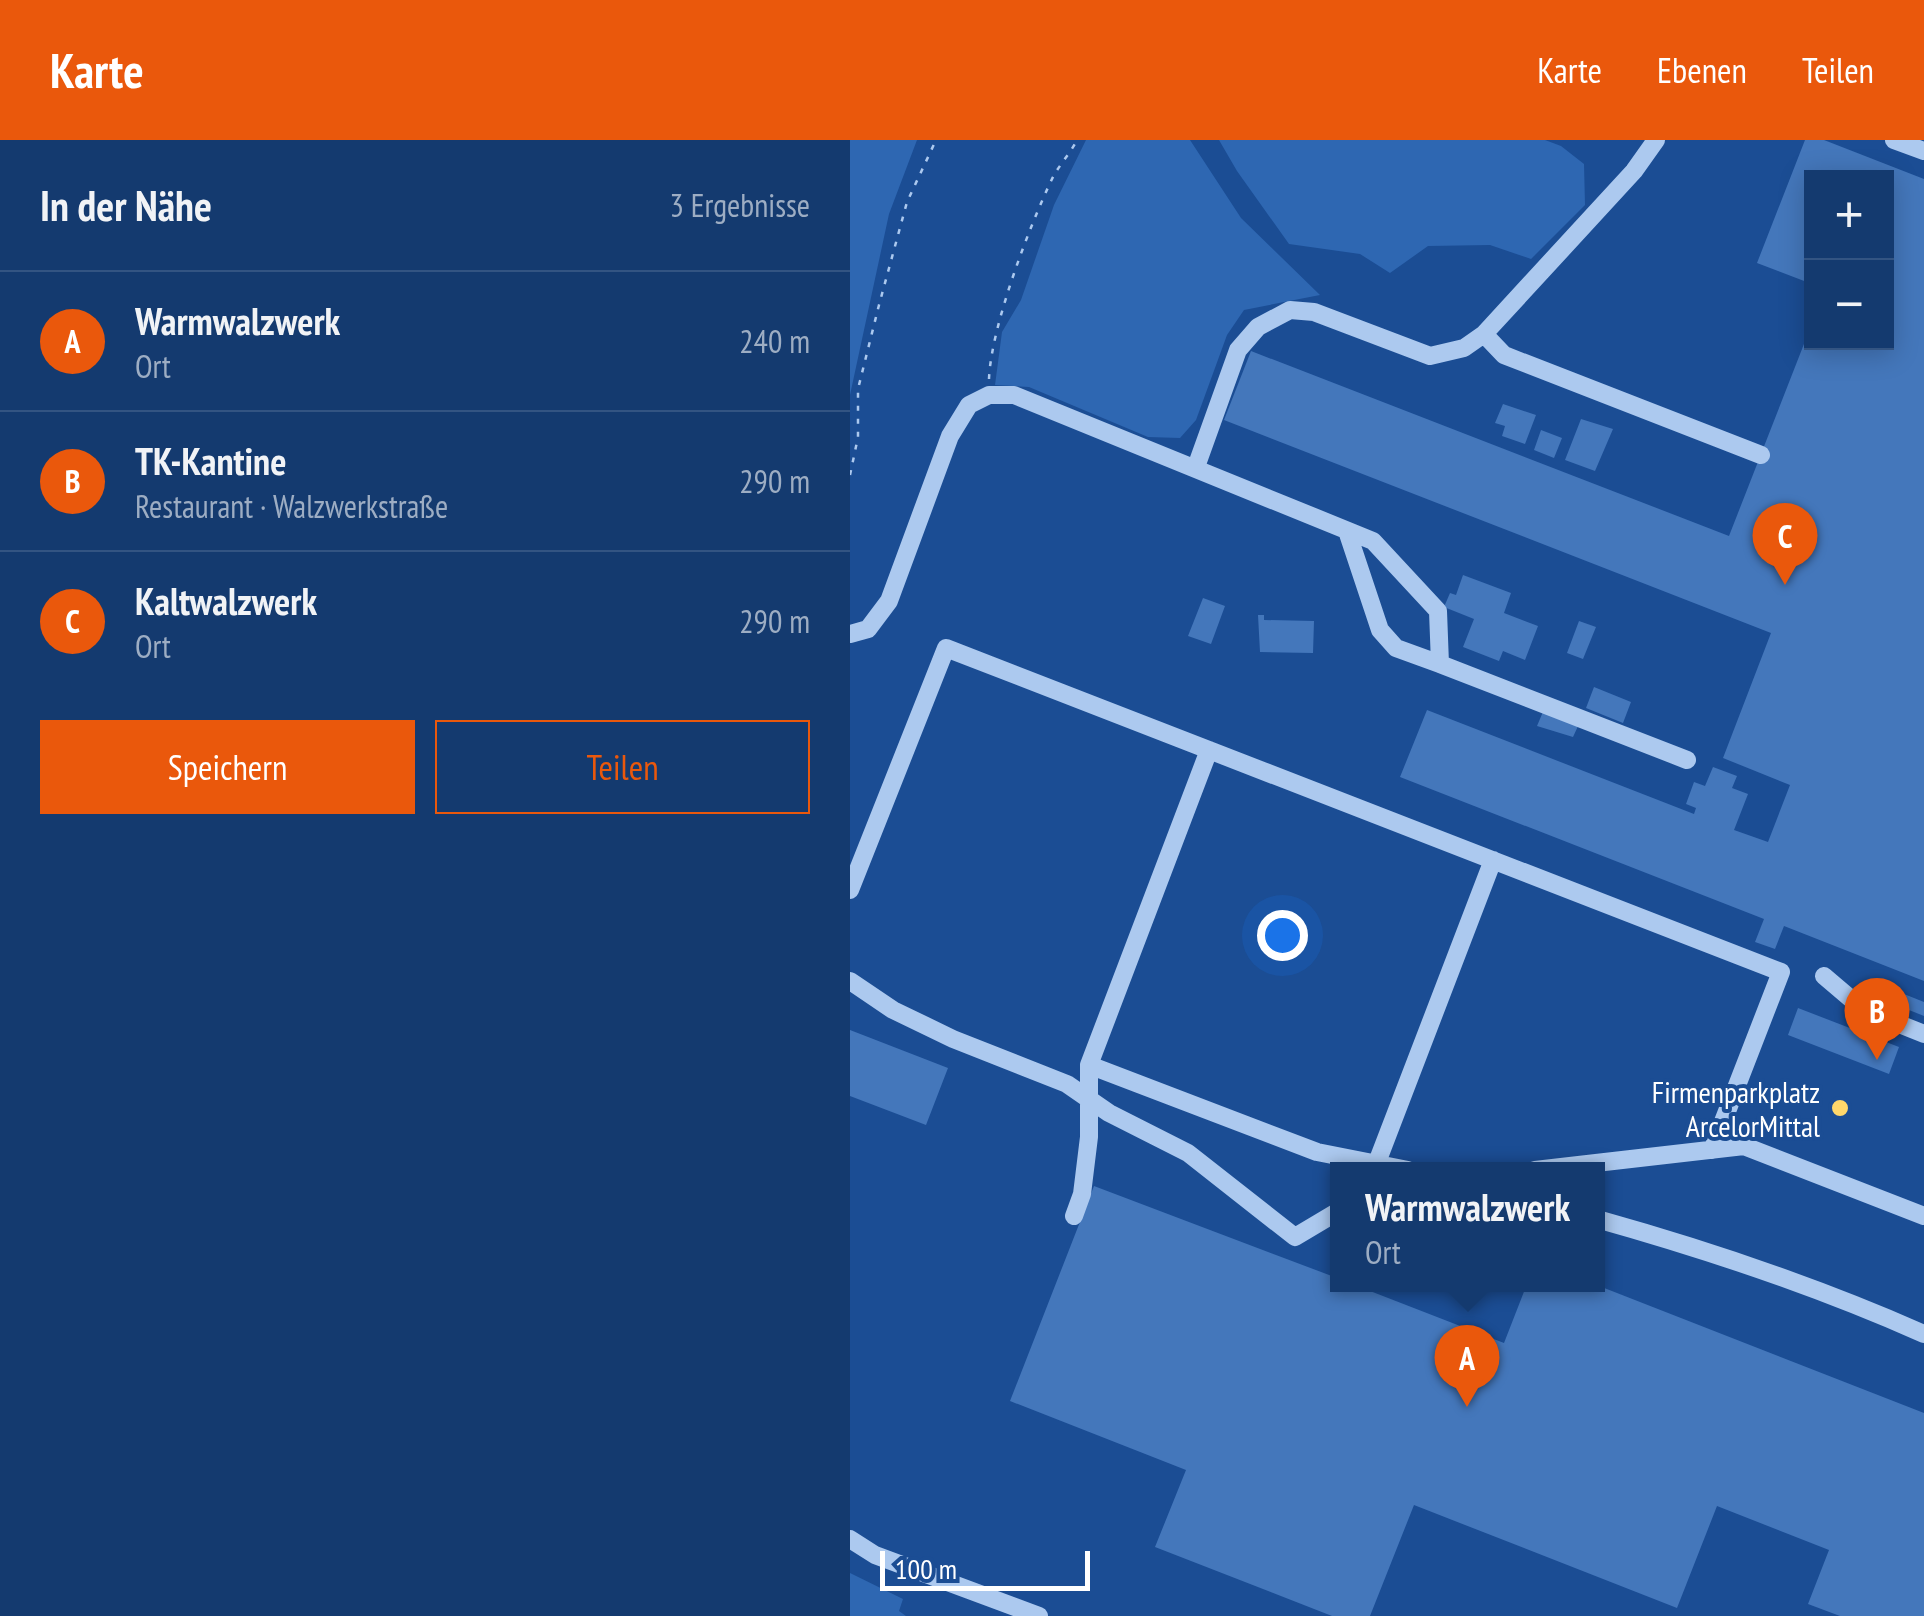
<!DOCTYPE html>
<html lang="de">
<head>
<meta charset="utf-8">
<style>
	:root { --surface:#143a6f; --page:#1d4174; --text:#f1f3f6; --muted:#9dadc3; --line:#335482; --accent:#ea580c }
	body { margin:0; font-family:"PT Sans Narrow",sans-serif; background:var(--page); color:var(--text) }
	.controls { position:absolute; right:30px; top:30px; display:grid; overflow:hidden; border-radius:0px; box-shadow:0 5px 25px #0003 }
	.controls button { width:90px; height:90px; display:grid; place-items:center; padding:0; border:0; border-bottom:2px solid var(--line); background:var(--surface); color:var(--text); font:50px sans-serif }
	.scale { position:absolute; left:30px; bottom:25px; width:210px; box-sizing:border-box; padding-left:10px; border:5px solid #fff; border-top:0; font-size:28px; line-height:35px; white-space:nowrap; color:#fff; -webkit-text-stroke:8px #1b4d94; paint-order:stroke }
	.you { position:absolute; left:432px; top:795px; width:35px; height:35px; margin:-25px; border:8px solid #fff; border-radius:50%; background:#1a73e8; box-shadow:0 0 0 15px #1a73e833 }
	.badge { display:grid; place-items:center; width:65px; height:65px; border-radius:50%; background:var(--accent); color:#fff; font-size:32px; font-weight:700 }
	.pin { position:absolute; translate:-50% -82px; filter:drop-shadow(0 2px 5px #0008) }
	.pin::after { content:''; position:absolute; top:52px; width:35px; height:30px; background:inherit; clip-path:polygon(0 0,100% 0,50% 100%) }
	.popup { position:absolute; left:480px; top:1022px; width:275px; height:130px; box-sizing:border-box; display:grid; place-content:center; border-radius:0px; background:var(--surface); filter:drop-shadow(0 2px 8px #0005); font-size:32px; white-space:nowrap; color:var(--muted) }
	.popup b { font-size:38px; color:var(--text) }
	.popup::after { content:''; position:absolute; left:50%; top:100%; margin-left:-20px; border:20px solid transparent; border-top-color:var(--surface) }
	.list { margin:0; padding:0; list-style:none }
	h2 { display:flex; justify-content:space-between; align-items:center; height:130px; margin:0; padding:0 40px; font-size:42px }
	h2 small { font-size:32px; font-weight:400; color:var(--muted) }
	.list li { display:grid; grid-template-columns:65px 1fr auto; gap:30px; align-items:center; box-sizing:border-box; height:140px; padding:0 40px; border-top:2px solid var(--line) }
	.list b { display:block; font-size:38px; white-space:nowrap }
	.list p { margin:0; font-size:32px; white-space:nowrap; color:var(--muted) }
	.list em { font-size:32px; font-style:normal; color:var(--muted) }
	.actions { display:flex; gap:20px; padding:30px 40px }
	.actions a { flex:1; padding:22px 0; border:2px solid var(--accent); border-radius:0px; text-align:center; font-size:35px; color:var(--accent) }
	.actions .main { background:var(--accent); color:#fff }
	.map { position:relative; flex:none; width:1074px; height:1476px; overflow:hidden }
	header { display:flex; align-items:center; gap:60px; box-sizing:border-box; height:140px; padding:0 50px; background:var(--accent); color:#fff }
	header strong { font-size:48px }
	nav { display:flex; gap:55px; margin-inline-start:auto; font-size:35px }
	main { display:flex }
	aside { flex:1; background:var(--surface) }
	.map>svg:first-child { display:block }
	.green { fill:#2e67b2 }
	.building { fill:#47b }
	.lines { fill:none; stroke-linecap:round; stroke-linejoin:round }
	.path { stroke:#acc9ef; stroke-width:2.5; stroke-dasharray:5 8; stroke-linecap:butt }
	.minor { stroke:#acc9ef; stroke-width:18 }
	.poi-dot { fill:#ffd76b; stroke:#1b4d94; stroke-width:4 }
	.labels { text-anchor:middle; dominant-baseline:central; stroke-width:8; stroke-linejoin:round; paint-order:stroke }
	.poi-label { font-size:30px; fill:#fff; stroke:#1b4d94; text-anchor:end }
</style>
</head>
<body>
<header>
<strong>Karte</strong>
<nav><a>Karte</a><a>Ebenen</a><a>Teilen</a></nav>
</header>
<main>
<aside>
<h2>In der Nähe<small>3 Ergebnisse</small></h2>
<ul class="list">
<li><span class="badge">A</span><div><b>Warmwalzwerk</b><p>Ort</p></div><em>240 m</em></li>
<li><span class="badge">B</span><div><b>TK-Kantine</b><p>Restaurant · Walzwerkstraße</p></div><em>290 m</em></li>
<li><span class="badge">C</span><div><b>Kaltwalzwerk</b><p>Ort</p></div><em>290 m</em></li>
</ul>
<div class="actions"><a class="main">Speichern</a><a>Teilen</a></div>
</aside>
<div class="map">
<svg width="1074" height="1476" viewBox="0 0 1074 1476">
	<rect width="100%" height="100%" fill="#1b4d94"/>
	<!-- green -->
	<path class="green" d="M 0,0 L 67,0 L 39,74 L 0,255 Z
		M 236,0 L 340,0 L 391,78 L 470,155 L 394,170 L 377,195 L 346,280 L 330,298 L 298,297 L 179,247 L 145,245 L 152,192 L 171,160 L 204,65 Z
		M 369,0 L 695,0 L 711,6 L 734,24 L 735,65 L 681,119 L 640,105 L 578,106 L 540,133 L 510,114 L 439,104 L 387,31 Z
		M 0,1433 L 53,1459 L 49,1471 L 56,1476 L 0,1476 Z"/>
	<!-- building -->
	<path class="building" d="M 955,0 L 974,0 L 1074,39 L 1074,841 L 934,786 L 925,809 L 905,802 L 914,779 L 550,637 L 577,570 L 844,674 L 846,668 L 836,664 L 844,642 L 855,646 L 863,627 L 887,636 L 882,648 L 898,654 L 884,690 L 918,702 L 940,645 L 873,618 L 921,493 L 374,280 L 401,211 L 879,396 L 961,186 L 962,202 L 1036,202 L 1036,38 L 962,38 L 962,144 L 907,123 Z
		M 653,264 L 686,275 L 675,304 L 652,296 L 655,286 L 645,283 Z
		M 731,279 L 763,289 L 745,331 L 715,320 Z
		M 691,290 L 712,298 L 704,318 L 684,310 Z
		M 613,435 L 661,453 L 654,473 L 688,486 L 675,520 L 653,511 L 649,521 L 613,507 L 624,479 L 594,467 L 600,453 L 606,455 Z
		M 353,458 L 375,466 L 361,504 L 338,496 Z
		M 408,475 L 414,475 L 414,480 L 464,481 L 463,513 L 410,512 Z
		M 729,481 L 746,487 L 733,519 L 717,513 Z
		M 744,547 L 781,562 L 773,583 L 736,568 Z
		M 695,567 L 729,584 L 723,597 L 687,586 Z
		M 1049,852 L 1074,862 L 1074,876 L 1044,864 Z
		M 948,868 L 1049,907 L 1039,934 L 938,895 Z
		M 0,890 L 98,928 L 76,985 L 0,956 Z
		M 244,1046 L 487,1138 L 487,1144 L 502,1144 L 654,1203 L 677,1144 L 744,1144 L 1074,1273 L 1074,1476 L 990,1476 L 958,1464 L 979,1410 L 867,1366 L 827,1468 L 564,1365 L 520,1476 L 482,1476 L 305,1407 L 336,1330 L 160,1261 Z"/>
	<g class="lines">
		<!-- path -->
		<path class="path" d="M 139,239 C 141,187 179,87 202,39 C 209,25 220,14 227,0
			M 0,335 L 8,297 L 8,249 L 29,165 L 57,62 L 86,0"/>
		<!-- minor -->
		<path class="minor" d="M 806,0 L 784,31 L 634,194 L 654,215 L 911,315
			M 1044,0 L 1074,11
			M 346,327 L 388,210 L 408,187 L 440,170 L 464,172 L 580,216 L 614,208 L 634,194
			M 497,391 L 530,490 L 546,508 L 590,524
			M 0,494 L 18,489 L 39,461 L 100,296 L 119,265 L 139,255 L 164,255 L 523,401 L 588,471 L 590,524 L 837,620
			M 0,750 L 96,508 L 931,832 L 862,1010
			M 974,836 L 1014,870 L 1074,894
			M 0,841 L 43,870 L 103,899 L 217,944 L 259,973 L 338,1013 L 445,1097 L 487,1072
			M 239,925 L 467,1012 L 558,1030
			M 526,1025 L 643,720
			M 685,1030 L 894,1006 L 1074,1076
			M 224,1076 L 232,1054 L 239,997 L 239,925 L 359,610
			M 747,1079 C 858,1110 968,1147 1074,1194
			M 0,1399 L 25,1415 L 189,1476"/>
	</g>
	<!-- markers -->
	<circle class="poi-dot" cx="990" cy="968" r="10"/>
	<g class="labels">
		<!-- poi labels -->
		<g class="poi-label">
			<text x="970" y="951">Firmenparkplatz<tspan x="970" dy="34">ArcelorMittal</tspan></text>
		</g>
	</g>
</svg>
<div class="controls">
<button>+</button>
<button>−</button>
</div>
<div class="scale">100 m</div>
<div class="you"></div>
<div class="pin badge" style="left:617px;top:1267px">A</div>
<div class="popup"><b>Warmwalzwerk</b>Ort</div>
<div class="pin badge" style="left:1027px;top:920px">B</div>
<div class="pin badge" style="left:935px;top:445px">C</div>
</div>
</main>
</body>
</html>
